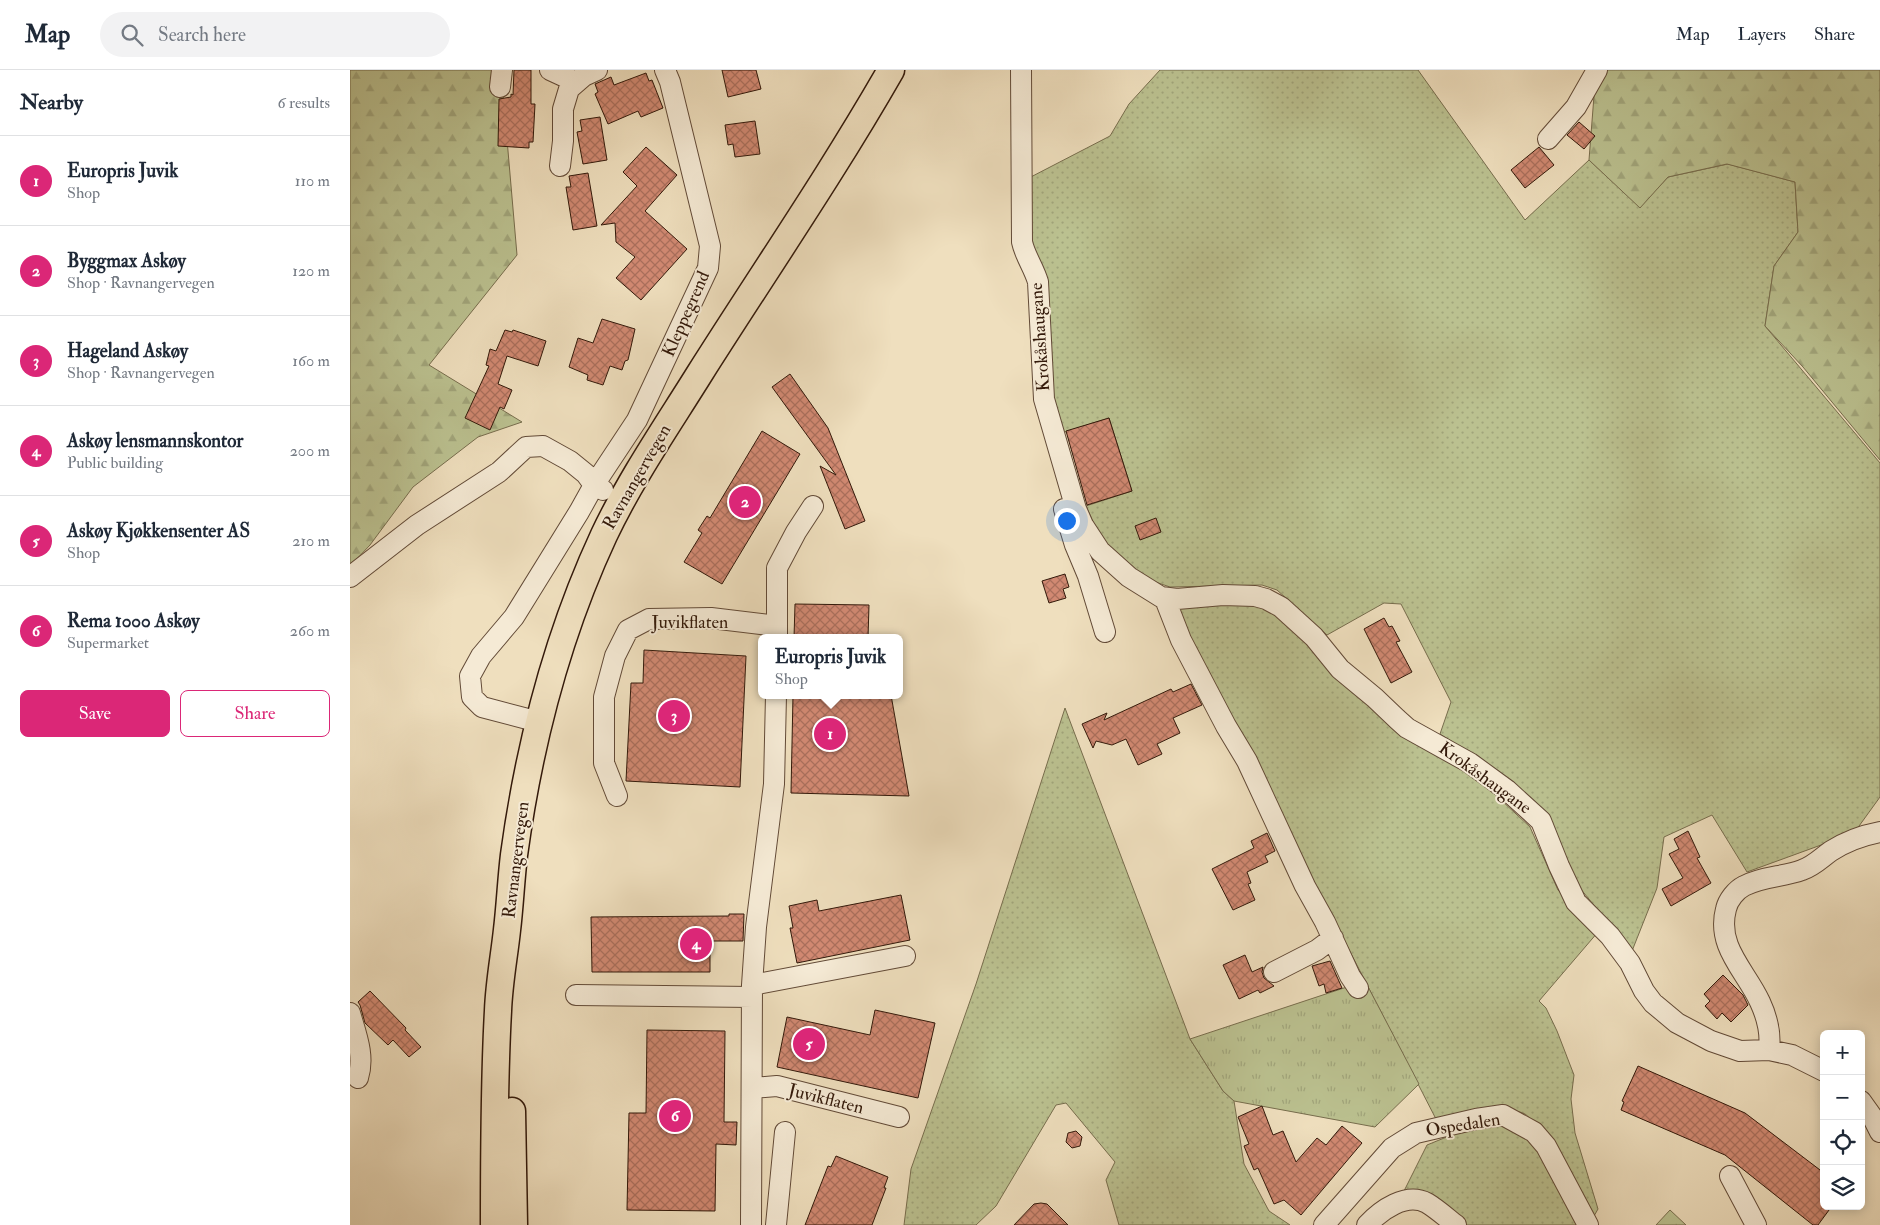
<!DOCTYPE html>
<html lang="en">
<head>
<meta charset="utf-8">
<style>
	:root { --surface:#fff; --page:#f2f2f3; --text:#1f2937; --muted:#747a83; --line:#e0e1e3; --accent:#db2777 }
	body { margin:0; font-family:"IM FELL Double Pica",serif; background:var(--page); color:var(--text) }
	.controls { position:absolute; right:15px; bottom:15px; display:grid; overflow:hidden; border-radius:8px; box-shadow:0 2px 12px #0003 }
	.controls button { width:45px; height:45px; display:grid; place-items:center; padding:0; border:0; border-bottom:1px solid var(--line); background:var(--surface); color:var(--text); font:25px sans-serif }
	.you { position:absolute; left:716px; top:450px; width:18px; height:18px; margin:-12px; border:4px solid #fff; border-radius:50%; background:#1a73e8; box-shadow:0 0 0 8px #1a73e833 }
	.badge { display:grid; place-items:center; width:32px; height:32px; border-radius:50%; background:var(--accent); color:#fff; font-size:16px; font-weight:700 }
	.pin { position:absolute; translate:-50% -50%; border:2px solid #fff; box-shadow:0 1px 5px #0006 }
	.popup { position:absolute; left:408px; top:564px; width:145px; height:65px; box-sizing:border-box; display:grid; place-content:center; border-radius:8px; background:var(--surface); filter:drop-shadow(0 1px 4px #0005); font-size:16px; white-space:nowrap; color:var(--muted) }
	.popup b { font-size:19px; color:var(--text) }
	.popup::after { content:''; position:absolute; left:50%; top:100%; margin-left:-10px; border:10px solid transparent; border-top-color:var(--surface) }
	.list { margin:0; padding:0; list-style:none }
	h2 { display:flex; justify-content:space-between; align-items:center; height:65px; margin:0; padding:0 20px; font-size:21px }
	h2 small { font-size:16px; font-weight:400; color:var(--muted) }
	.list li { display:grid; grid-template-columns:32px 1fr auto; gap:15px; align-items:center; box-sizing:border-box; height:90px; padding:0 20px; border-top:1px solid var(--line) }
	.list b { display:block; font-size:19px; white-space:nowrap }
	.list p { margin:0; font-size:16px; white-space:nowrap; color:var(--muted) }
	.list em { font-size:16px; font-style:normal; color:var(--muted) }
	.actions { display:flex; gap:10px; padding:15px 20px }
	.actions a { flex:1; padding:11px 0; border:1px solid var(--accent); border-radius:8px; text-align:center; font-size:18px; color:var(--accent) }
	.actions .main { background:var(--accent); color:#fff }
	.icon { flex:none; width:28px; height:28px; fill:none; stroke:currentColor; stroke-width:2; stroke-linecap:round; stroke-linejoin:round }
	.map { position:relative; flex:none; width:1530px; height:1155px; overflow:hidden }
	header { display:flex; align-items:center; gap:30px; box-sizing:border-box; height:70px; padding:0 25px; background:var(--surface); border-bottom:1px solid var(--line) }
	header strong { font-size:24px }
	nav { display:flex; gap:28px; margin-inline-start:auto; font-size:18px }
	.search { width:350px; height:45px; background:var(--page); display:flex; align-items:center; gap:12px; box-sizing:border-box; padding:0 18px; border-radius:28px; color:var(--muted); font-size:19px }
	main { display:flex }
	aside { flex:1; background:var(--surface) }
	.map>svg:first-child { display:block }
	.grass { fill:url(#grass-dots); stroke:#776d4d }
	.forest { fill:url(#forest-firs); stroke:#776d4d }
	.park { fill:url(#park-tufts); stroke:#776d4d }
	.building { fill:url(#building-cross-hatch); stroke:#33190a }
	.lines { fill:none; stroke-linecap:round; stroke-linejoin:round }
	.minor-casing { stroke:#624a37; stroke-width:22 }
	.major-casing { stroke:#33190a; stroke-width:29 }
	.minor { stroke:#f5ead5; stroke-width:20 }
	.major { stroke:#efdfbe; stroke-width:26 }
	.labels { text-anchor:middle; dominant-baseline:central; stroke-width:4; stroke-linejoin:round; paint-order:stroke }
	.street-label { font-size:18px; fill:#33190a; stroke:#f5ead5 }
</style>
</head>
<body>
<header>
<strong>Map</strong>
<div class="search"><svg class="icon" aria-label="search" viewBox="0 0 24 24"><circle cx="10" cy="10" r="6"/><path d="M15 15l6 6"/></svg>Search here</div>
<nav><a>Map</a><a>Layers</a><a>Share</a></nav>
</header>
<main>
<aside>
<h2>Nearby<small>6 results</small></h2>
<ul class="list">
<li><span class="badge">1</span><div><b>Europris Juvik</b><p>Shop</p></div><em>110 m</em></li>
<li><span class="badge">2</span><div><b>Byggmax Askøy</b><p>Shop · Ravnangervegen</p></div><em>120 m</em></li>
<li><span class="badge">3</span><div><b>Hageland Askøy</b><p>Shop · Ravnangervegen</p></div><em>160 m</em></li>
<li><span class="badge">4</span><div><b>Askøy lensmannskontor</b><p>Public building</p></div><em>200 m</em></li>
<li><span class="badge">5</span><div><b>Askøy Kjøkkensenter AS</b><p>Shop</p></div><em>210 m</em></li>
<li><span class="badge">6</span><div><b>Rema 1000 Askøy</b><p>Supermarket</p></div><em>260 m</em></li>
</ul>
<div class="actions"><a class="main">Save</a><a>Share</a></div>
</aside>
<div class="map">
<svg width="1530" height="1155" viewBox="0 0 1530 1155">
	<defs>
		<pattern id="grass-dots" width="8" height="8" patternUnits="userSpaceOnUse" patternTransform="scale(1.25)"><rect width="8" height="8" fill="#bbc190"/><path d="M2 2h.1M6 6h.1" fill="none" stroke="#a1a57b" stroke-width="1.8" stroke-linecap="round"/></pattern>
		<pattern id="forest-firs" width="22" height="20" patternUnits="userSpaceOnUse" patternTransform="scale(1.25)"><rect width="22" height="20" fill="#bbc190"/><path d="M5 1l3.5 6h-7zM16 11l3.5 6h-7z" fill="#a1a57b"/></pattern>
		<pattern id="park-tufts" width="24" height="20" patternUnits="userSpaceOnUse" patternTransform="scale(1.25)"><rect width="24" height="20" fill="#bbc190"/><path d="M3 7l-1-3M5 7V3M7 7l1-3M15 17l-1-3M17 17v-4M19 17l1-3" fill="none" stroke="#a1a57b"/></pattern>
		<pattern id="building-cross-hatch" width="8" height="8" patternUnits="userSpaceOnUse" patternTransform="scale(1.25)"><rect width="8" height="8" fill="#d18972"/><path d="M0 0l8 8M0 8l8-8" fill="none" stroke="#aa6f5c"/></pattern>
	</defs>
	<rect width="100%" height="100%" fill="#efdfbe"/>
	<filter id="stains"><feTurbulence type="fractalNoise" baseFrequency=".004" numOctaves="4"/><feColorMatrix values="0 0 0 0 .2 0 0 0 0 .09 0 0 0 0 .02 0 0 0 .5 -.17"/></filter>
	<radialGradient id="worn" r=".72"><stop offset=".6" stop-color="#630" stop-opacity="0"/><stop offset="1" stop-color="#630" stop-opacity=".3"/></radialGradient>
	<!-- grass -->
	<path class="grass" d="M 810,0 L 1068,0 L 1175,150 L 1239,90 L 1290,137 L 1318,107 L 1378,94 L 1445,112 L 1448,162 L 1424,196 L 1415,256 L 1530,393 L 1530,727 L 1504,763 L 1397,802 L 1362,745 L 1314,767 L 1307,818 L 1282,881 L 1224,811 L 1184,734 L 1169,717 L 1147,700 L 1090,664 L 1101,632 L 1051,534 L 1034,533 L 977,565 L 927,520 L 912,515 L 820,517 L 785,505 L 753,474 L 736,436 L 782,421 L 759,348 L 712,363 L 694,303 L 678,173 L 675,110 L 760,66 L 779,34 Z
		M 916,533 L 1107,689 L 1180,757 L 1208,820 L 1248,862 L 1189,931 L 1196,938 L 1207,961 L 1224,1005 L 1221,1029 L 1225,1063 L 1248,1139 L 1244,1146 C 1233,1129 1188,1051 1175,1044 C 1156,1034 1109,1047 1087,1051 L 823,537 Z
		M 715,638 L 840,969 L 873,1021 L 884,1031 L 894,1094 L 919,1141 L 940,1155 L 769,1155 L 756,1110 L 765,1092 L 716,1033 L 706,1035 L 646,1136 L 626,1155 L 554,1155 L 561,1099 L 626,914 Z
		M 1149,1055 L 1162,1059 L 1183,1072 L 1227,1155 L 1114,1155 L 1050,1129 L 1077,1075 L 1104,1064 Z"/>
	<!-- forest -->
	<path class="forest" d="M 0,0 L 151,0 L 167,185 L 79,295 L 172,352 L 128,367 L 63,417 L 20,475 L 0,496 Z
		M 1246,0 L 1530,0 L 1530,390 L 1453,297 L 1415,256 L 1424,196 L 1448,162 L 1445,112 L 1377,94 L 1318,107 L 1290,138 L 1239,90 Z"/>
	<!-- park -->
	<path class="park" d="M 1015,911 L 1069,1014 L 1025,1057 L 884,1031 L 873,1021 L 840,969 Z
		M 1320,1140 L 1336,1155 L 1306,1155 Z"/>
	<!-- building -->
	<path class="building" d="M 164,0 L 181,0 L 181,34 L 185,34 L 183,72 L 179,72 L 179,78 L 148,76 L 149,29 L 161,27 L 161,24 L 163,25 Z
		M 372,0 L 406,0 L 411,19 L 378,27 Z
		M 296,3 L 299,11 L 302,10 L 313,38 L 291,47 L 288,41 L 258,54 L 245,24 L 248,22 L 245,14 L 261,7 L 264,15 Z
		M 250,47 L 257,90 L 233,94 L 227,62 L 232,61 L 230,50 Z
		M 405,51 L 410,84 L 385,87 L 383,74 L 378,75 L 375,55 Z
		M 1229,52 L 1245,66 L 1234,79 L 1217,65 Z
		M 296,77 L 327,105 L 295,141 L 337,179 L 291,230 L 266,208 L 285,187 L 266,172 L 265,153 L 251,155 L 287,116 L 273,102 Z
		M 1189,77 L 1204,95 L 1175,118 L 1161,100 Z
		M 238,103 L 247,156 L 223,160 L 216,117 L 221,117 L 219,106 Z
		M 252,249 L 285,259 L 278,290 L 275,291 L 272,300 L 260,296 L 253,315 L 237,310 L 238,305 L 219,297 L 228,268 L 243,273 Z
		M 155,260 L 162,262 L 163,260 L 196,271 L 188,296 L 157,286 L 148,314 L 162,320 L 154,339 L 150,337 L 140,360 L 115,348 L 139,296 L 136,295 L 140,279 L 146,281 Z
		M 440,304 L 478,358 L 515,451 L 495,459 L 470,396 L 486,405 L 422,317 Z
		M 759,348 L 782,421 L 737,435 L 716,361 Z
		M 412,361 L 450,384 L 372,514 L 334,492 L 352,463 L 348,460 L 357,446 L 360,448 Z
		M 806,448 L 811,462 L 790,470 L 785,456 Z
		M 715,504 L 719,517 L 713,519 L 716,528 L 699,533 L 692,511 Z
		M 445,534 L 519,535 L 518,568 L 444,568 Z
		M 1034,548 L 1039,557 L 1042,556 L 1050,571 L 1046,572 L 1062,602 L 1041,613 L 1014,559 Z
		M 294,580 L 396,586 L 390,717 L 276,711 L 281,613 L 293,613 Z
		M 841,614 L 852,635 L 823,648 L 830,663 L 807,674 L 812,684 L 788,695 L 776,669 L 762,675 L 746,671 L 743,678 L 732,654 L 757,643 L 754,650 L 821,619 L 823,622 Z
		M 443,625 L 541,625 L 559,726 L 441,723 Z
		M 1338,761 L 1350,787 L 1347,788 L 1361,813 L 1321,836 L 1312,819 L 1333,808 L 1319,784 L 1329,779 L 1324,769 Z
		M 917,763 L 925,781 L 915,786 L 918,792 L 897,802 L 901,813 L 898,814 L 905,830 L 883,840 L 862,799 L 904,778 L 901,771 Z
		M 551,825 L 560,870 L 447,893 L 440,858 L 443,858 L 439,836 L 467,830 L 469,841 Z
		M 379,844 L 394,844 L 393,871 L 360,871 L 360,902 L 242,902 L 241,847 L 379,846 Z
		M 895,885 L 902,902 L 913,897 L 912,902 L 914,908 L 924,916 L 910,923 L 908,920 L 889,929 L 873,895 Z
		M 980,891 L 992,918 L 976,923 L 974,914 L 969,916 L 962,896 Z
		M 1373,905 L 1393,925 L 1398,935 L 1381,952 L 1372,943 L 1367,949 L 1355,936 L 1360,931 L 1354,924 Z
		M 20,921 L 56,958 L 55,960 L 71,977 L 59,987 L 43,970 L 38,975 L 15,953 L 10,935 L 8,932 Z
		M 525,940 L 585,953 L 568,1028 L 427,997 L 437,947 L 520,965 Z
		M 297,960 L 375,961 L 374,1052 L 387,1052 L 386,1075 L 366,1074 L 365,1141 L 277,1140 L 279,1043 L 296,1043 Z
		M 1288,996 L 1395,1043 L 1474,1103 L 1474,1136 L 1482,1136 L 1468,1155 L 1463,1155 L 1375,1085 L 1271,1040 L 1274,1032 L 1272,1031 Z
		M 912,1036 L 923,1065 L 933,1061 L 946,1092 L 967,1068 L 976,1075 L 992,1056 L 1012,1073 L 951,1145 L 934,1130 L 924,1134 L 908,1098 L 904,1100 L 894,1076 L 899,1074 L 888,1047 Z
		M 726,1061 L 732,1067 L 730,1076 L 722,1078 L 716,1072 L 718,1063 Z
		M 486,1086 L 538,1107 L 534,1118 L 536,1118 L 522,1155 L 455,1155 L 478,1096 L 481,1097 Z
		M 691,1133 L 697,1134 L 718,1155 L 664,1155 L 684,1134 Z"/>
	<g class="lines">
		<!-- minor casing -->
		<g class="minor-casing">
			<path id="minor" d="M 200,0 L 226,12
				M 671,0 L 672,172 C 675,186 684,198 688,212 L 694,329 L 726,439 L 733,455 L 750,481 L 779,507 L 811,527 L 827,529 L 873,525 L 905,526 L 916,529 L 931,537 L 964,567 L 990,599 L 1025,628 L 1047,649 L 1057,658 L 1120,693 L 1157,720 L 1191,751 L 1209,796 L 1226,832 L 1260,866 L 1280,893 L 1294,921 L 1303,933 L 1327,953 L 1361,971 L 1390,981 L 1419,980 L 1442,985 L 1474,1001
				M 150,17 L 152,0
				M 1198,69 L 1226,37 L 1247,0
				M 210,96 L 213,71 L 213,39 L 219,19 L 234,6 L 247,0
				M 714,439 L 725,475 L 738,506 L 755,562
				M 0,507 L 67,455 L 149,402 L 176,377 L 193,376 L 220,391 L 236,404 L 244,415 L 253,420
				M 815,529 L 831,570 L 876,656 L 897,691 L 955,816 L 975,852 L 1000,906 L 1008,918
				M 427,556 L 427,498 L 446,462 L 463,436
				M 189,652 L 132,637 L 122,627 L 120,606 L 131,586 L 164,547 L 229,442 L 244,415 L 287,350 L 358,198 L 360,176 L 320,12 L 315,0
				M 267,726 L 254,693 L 254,627 L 265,586 L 278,560 L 299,549 L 361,548 L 427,556 L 427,568
				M 924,902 L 967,880 L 983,868
				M 402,915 L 555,886
				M 226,925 L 402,927
				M 0,943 C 6,964 15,986 8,1008
				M 1419,980 C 1421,964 1417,947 1410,932 C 1396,901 1366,877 1376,839 C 1378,830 1386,820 1394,816 C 1412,806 1434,807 1452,800 C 1464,796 1471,788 1481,781 C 1495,772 1514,765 1530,762
				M 403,1018 L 427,1016 L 549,1047
				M 1511,1031 L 1523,1048 L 1530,1062
				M 1380,1106 L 1406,1155
				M 401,1155 L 402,915 L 406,857 L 424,714 L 426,625
				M 426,1155 L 435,1062
				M 974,1155 L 1042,1078 L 1066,1063 L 1126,1049 L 1153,1045 L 1184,1062 L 1196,1076 L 1238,1155
				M 1017,1155 C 1031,1140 1056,1122 1077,1133 C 1087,1139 1097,1148 1106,1155"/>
		</g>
		<!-- major casing -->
		<g class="major-casing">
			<path id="major" d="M 162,1041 L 164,1155
				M 144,1155 C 144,1084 144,1012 148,941 C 149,913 154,888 157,860 C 160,835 161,810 164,785 C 179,675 207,566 254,465 C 281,408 317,356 350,303 C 414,202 482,103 541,0"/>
		</g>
		<!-- minor -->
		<use href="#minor" class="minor"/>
		<!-- major -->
		<use href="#major" class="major"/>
	</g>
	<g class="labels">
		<!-- street labels -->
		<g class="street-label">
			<text transform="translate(336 244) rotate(-66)">Kleppegrend</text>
			<text transform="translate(690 267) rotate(-94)">Krokåshaugane</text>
			<text transform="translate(287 407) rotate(-60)">Ravnangervegen</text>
			<text x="340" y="552">Juvikflaten</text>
			<text transform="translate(1135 708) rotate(36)">Krokåshaugane</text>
			<text transform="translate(166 790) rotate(-83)">Ravnangervegen</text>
			<text transform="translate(476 1029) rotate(14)">Juvikflaten</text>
			<text transform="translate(1113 1055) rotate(-9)">Ospedalen</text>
		</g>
	</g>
	<rect width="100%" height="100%" filter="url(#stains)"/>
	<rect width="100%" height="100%" fill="url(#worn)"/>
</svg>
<div class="controls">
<button>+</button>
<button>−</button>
<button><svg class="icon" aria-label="locate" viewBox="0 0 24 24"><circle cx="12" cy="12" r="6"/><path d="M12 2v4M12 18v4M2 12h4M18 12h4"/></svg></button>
<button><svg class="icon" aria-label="layers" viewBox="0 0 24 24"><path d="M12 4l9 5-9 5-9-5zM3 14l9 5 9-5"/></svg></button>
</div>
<div class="you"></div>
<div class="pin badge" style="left:480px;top:664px">1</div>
<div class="popup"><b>Europris Juvik</b>Shop</div>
<div class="pin badge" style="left:395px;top:432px">2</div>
<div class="pin badge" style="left:324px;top:646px">3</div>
<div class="pin badge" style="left:346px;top:874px">4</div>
<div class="pin badge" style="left:459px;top:974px">5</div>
<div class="pin badge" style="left:325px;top:1046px">6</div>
</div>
</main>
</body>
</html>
